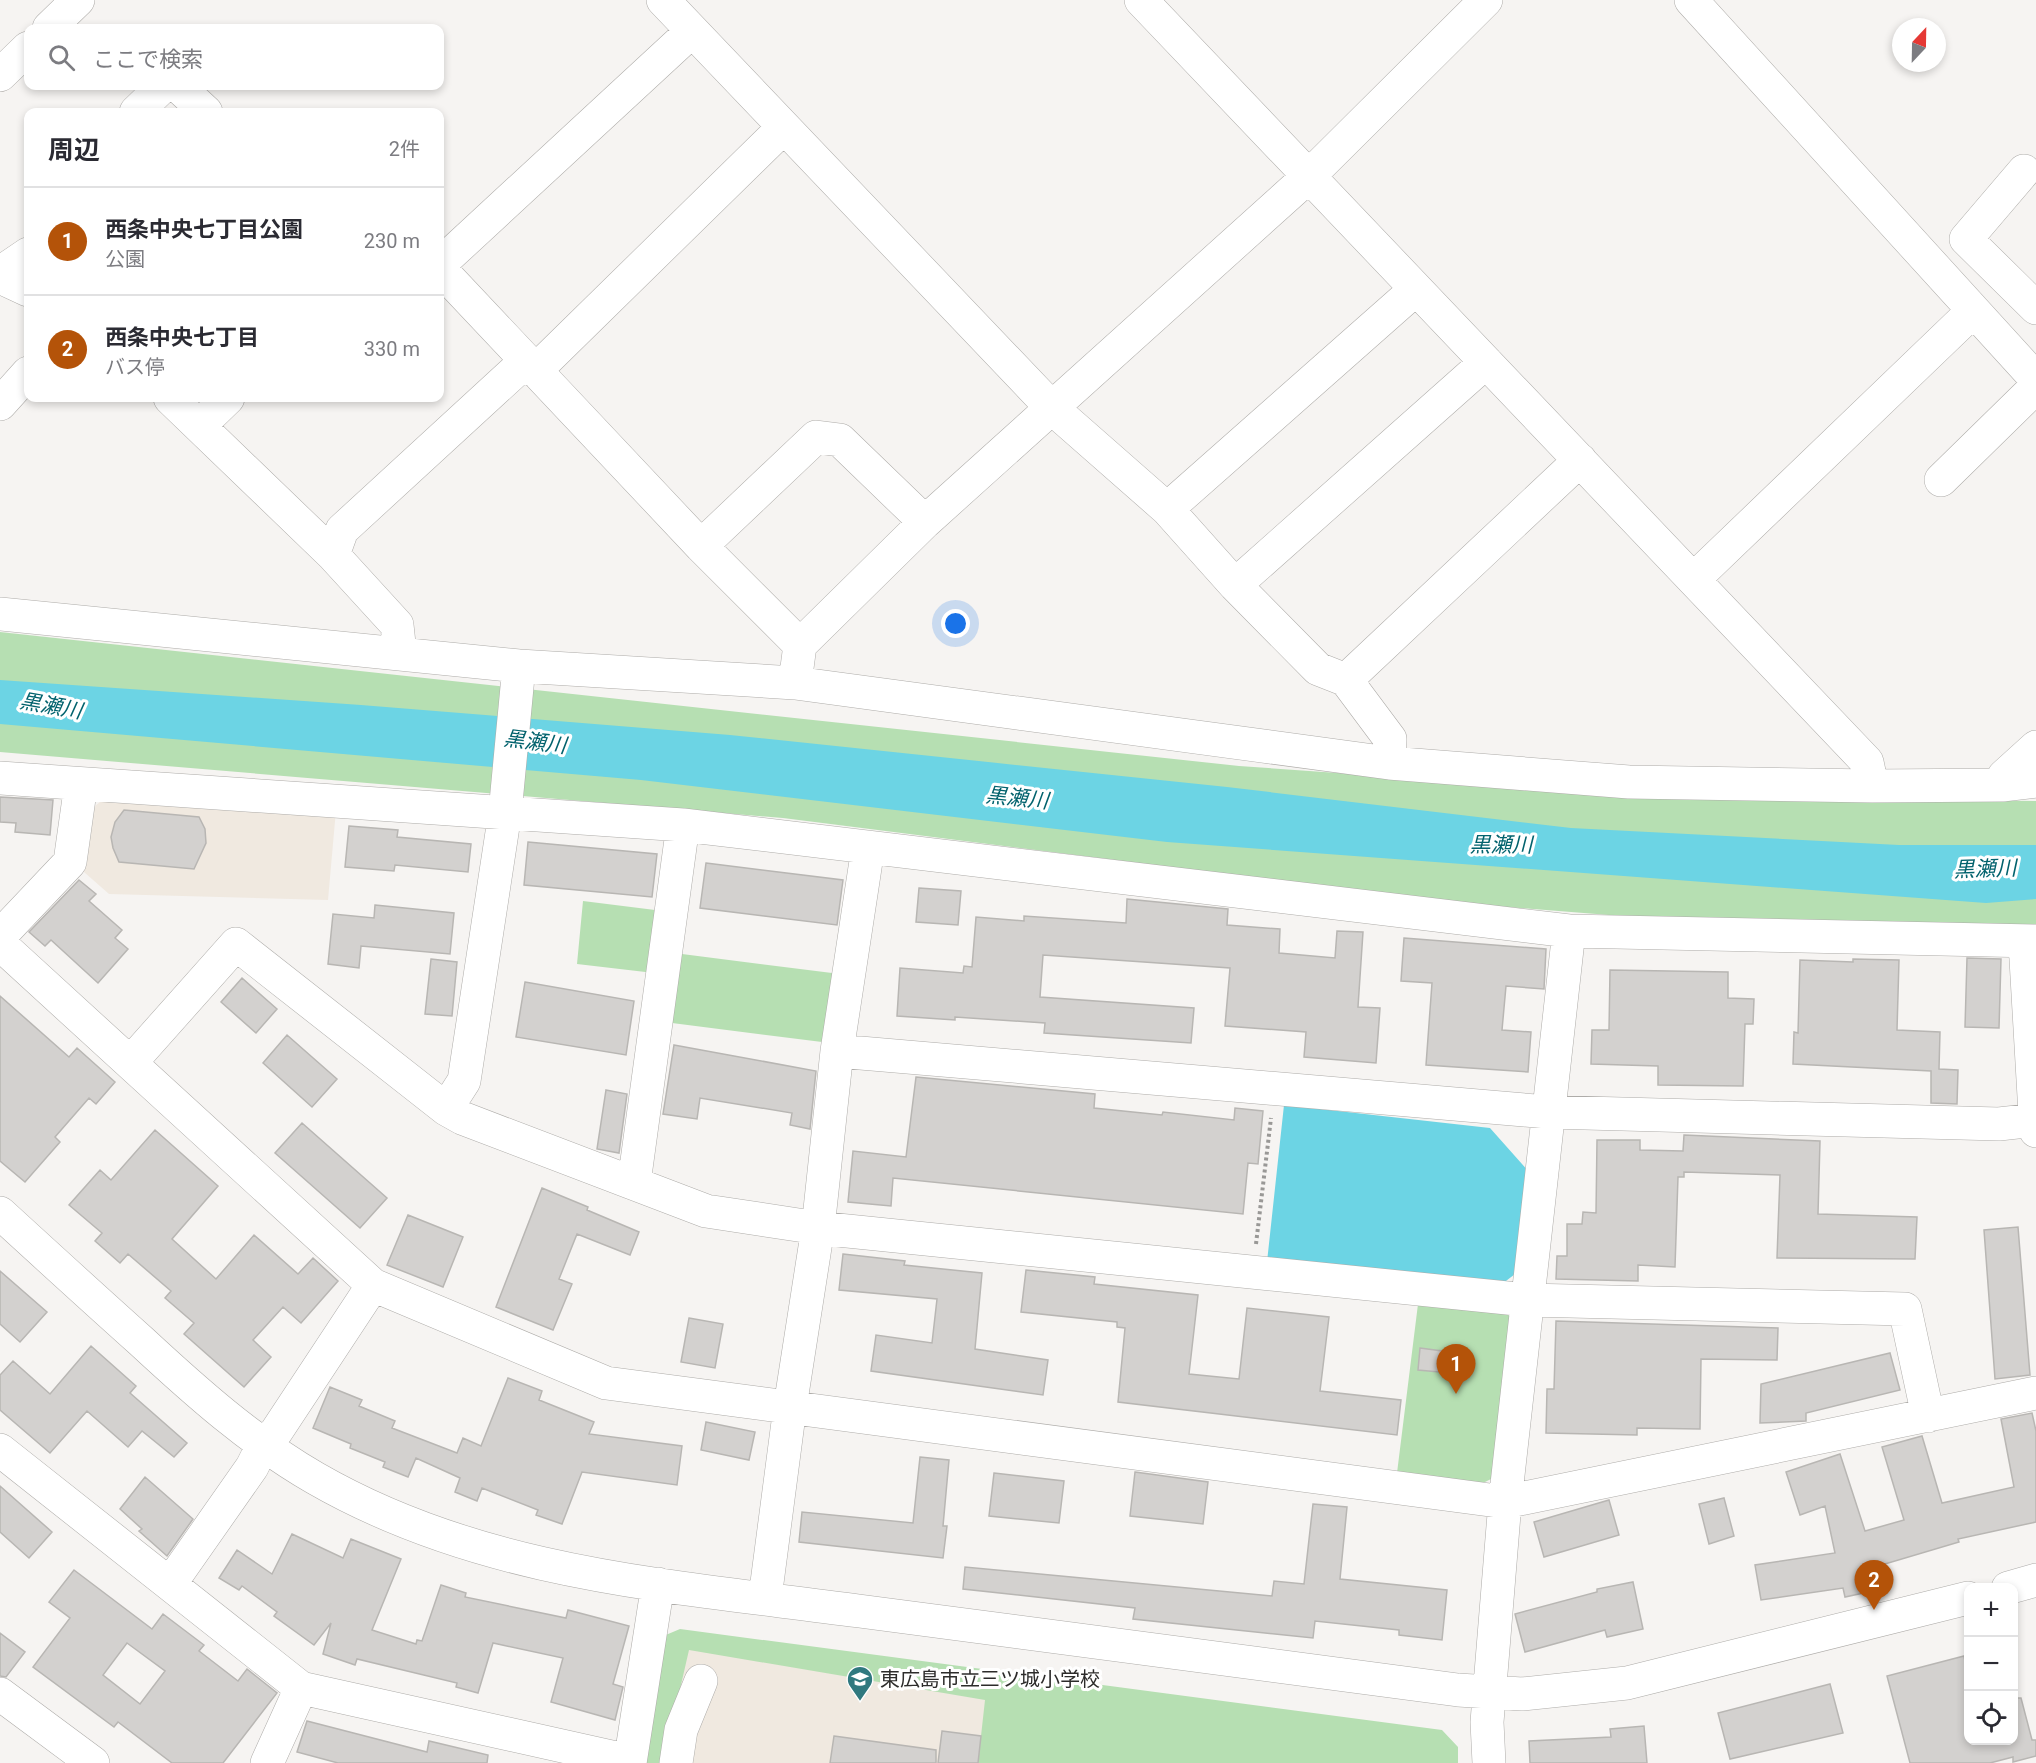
<!DOCTYPE html>
<html lang="ja">
<head>
<meta charset="utf-8">
<style>
	:root { --surface:#fff; --page:#f7f7f7; --text:#2b2b33; --muted:#7c7c81; --line:#e1e1e2; --accent:#b45309 }
	body { margin:0; font-family:Roboto,"Noto Sans JP",sans-serif; background:var(--page); color:var(--text) }
	.controls { position:absolute; right:18px; bottom:18px; display:grid; overflow:hidden; border-radius:12px; box-shadow:0 3px 9px #0003 }
	.controls button { width:54px; height:54px; display:grid; place-items:center; padding:0; border:0; border-bottom:2px solid var(--line); background:var(--surface); color:var(--text); font:30px sans-serif }
	.compass { position:absolute; left:1892px; top:18px; width:54px; height:54px; border-radius:50%; background:var(--surface); box-shadow:0 3px 9px #0003; rotate:22deg }
	.you { position:absolute; left:956px; top:624px; width:21px; height:21px; margin:-15px; border:4px solid #fff; border-radius:50%; background:#1a73e8; box-shadow:0 0 0 9px #1a73e833 }
	.badge { display:grid; place-items:center; width:39px; height:39px; border-radius:50%; background:var(--accent); color:#fff; font-size:20px; font-weight:700 }
	.pin { position:absolute; translate:-50% -50px; filter:drop-shadow(0 2px 3px #0008) }
	.pin::after { content:''; position:absolute; top:32px; width:21px; height:18px; background:inherit; clip-path:polygon(0 0,100% 0,50% 100%) }
	.list { margin:0; padding:0; list-style:none }
	h2 { display:flex; justify-content:space-between; align-items:center; height:78px; margin:0; padding:0 24px; font-size:26px }
	h2 small { font-size:20px; font-weight:400; color:var(--muted) }
	.list li { display:grid; grid-template-columns:39px 1fr auto; gap:18px; align-items:center; box-sizing:border-box; height:108px; padding:0 24px; border-top:2px solid var(--line) }
	.list b { display:block; font-size:22px; white-space:nowrap }
	.list p { margin:0; font-size:20px; white-space:nowrap; color:var(--muted) }
	.list em { font-size:20px; font-style:normal; color:var(--muted) }
	.icon { flex:none; width:33px; height:33px; fill:none; stroke:currentColor; stroke-width:2; stroke-linecap:round; stroke-linejoin:round }
	.map { position:relative; flex:none; width:2036px; height:1763px; overflow:hidden }
	.search { position:absolute; background:var(--surface); box-shadow:0 3px 9px #0003; left:24px; top:24px; width:420px; height:66px; display:flex; align-items:center; gap:15px; box-sizing:border-box; padding:0 21px; border-radius:12px; color:var(--muted); font-size:22px }
	.panel { position:absolute; background:var(--surface); box-shadow:0 3px 9px #0003; left:24px; top:108px; width:420px; height:294px; border-radius:12px }
	.map>svg:first-child { display:block }
	.built { fill:#f0e9e0 }
	.green { fill:#b6dfb2 }
	.water { fill:#6cd4e4 }
	.building { fill:#d3d1cf; stroke:#b8b6b3; stroke-width:1.5; fill-rule:evenodd }
	.lines { fill:none; stroke-linecap:round; stroke-linejoin:round }
	.minor-casing { stroke:#aeaca9; stroke-width:34 }
	.path { stroke:#999896; stroke-width:4; stroke-dasharray:3 3; stroke-linecap:butt }
	.minor { stroke:#fff; stroke-width:33 }
	.labels { text-anchor:middle; dominant-baseline:central; stroke-width:6; stroke-linejoin:round; paint-order:stroke }
	.poi-label { font-size:20px; fill:#2d2c2b; stroke:#fff; text-anchor:start }
	.water-label { font-size:21px; font-style:italic; fill:#02626d; stroke:#fff }
</style>
</head>
<body>
<div class="map">
<svg width="2036" height="1763" viewBox="0 0 2036 1763">
	<rect width="100%" height="100%" fill="#f6f4f2"/>
	<!-- built -->
	<path class="built" d="M 111,793 L 336,810 L 328,900 L 109,894 L 76,865 L 95,806 Z
		M 688,1649 L 1359,1763 L 663,1763 Z"/>
	<!-- green -->
	<path class="green" d="M 0,632 L 1239,766 L 1679,797 L 2036,801 L 2036,925 L 1697,922 L 1457,903 L 783,818 L 0,752 Z
		M 583,901 L 663,911 L 654,973 L 577,964 Z
		M 682,954 L 840,974 L 830,1043 L 672,1023 Z
		M 1418,1304 L 1508,1314 L 1514,1325 L 1495,1477 L 1483,1483 L 1397,1473 Z
		M 680,1629 L 1442,1730 L 1458,1747 L 1458,1763 L 978,1763 L 985,1700 L 689,1650 L 663,1763 L 644,1763 L 661,1637 Z"/>
	<!-- water -->
	<path class="water" d="M 0,680 L 361,705 L 730,735 L 1227,787 L 1571,828 L 1899,845 L 2036,845 L 2036,899 L 1986,903 L 1167,842 L 641,780 L 0,724 Z
		M 1284,1105 L 1490,1128 L 1531,1174 L 1519,1271 L 1502,1284 L 1267,1262 Z"/>
	<!-- building -->
	<path class="building" d="M 0,797 L 53,800 L 50,835 L 15,832 L 16,823 L 0,822 Z
		M 124,810 L 199,817 L 205,829 L 206,843 L 194,869 L 119,862 L 113,848 L 111,837 L 115,822 Z
		M 349,826 L 398,830 L 397,837 L 471,844 L 468,872 L 395,865 L 394,871 L 345,867 Z
		M 528,842 L 657,854 L 652,897 L 524,885 Z
		M 706,863 L 843,880 L 837,925 L 700,908 Z
		M 79,880 L 96,894 L 89,901 L 122,930 L 115,938 L 128,949 L 98,983 L 51,940 L 45,946 L 29,932 Z
		M 919,888 L 961,891 L 958,925 L 916,922 Z
		M 1127,899 L 1228,909 L 1227,925 L 1280,929 L 1279,953 L 1335,958 L 1337,931 L 1363,932 L 1358,1007 L 1380,1008 L 1376,1063 L 1304,1057 L 1306,1032 L 1225,1026 L 1230,968 L 1043,955 L 1040,997 L 1194,1008 L 1191,1043 L 1044,1033 L 1045,1023 L 955,1017 L 955,1020 L 897,1016 L 900,968 L 963,973 L 964,966 L 972,967 L 976,917 L 1024,921 L 1024,916 L 1126,923 Z
		M 375,905 L 454,913 L 450,954 L 361,946 L 359,968 L 328,964 L 333,914 L 374,918 Z
		M 1404,938 L 1546,949 L 1544,989 L 1506,986 L 1502,1030 L 1531,1032 L 1528,1072 L 1426,1065 L 1432,983 L 1401,981 Z
		M 1967,958 L 2001,959 L 1999,1028 L 1965,1027 Z
		M 431,959 L 457,962 L 452,1016 L 425,1014 Z
		M 1853,959 L 1899,960 L 1897,1030 L 1940,1032 L 1939,1069 L 1958,1070 L 1957,1104 L 1931,1103 L 1931,1071 L 1793,1064 L 1794,1032 L 1798,1033 L 1800,960 L 1853,962 Z
		M 1610,970 L 1728,972 L 1728,998 L 1754,999 L 1753,1024 L 1745,1024 L 1743,1086 L 1658,1085 L 1658,1066 L 1591,1064 L 1592,1030 L 1609,1030 Z
		M 242,978 L 277,1009 L 256,1033 L 221,1002 Z
		M 525,982 L 634,1001 L 626,1055 L 516,1037 Z
		M 0,996 L 69,1057 L 77,1048 L 115,1082 L 96,1104 L 89,1098 L 55,1137 L 60,1142 L 25,1182 L 0,1161 Z
		M 287,1035 L 337,1079 L 312,1107 L 263,1063 Z
		M 674,1045 L 816,1071 L 810,1129 L 790,1125 L 792,1113 L 700,1098 L 697,1119 L 663,1114 Z
		M 916,1077 L 1095,1094 L 1094,1108 L 1162,1115 L 1163,1112 L 1234,1120 L 1235,1108 L 1263,1111 L 1258,1164 L 1248,1163 L 1243,1214 L 893,1178 L 891,1206 L 848,1202 L 853,1151 L 906,1157 Z
		M 606,1090 L 627,1094 L 619,1153 L 597,1149 Z
		M 302,1123 L 387,1198 L 360,1228 L 275,1153 Z
		M 155,1130 L 218,1186 L 172,1239 L 216,1279 L 254,1235 L 298,1274 L 313,1258 L 338,1281 L 301,1323 L 283,1307 L 253,1340 L 271,1357 L 244,1387 L 184,1334 L 194,1323 L 165,1298 L 171,1291 L 128,1254 L 120,1263 L 95,1241 L 102,1233 L 69,1205 L 100,1170 L 111,1180 Z
		M 1684,1135 L 1820,1141 L 1818,1214 L 1917,1217 L 1915,1259 L 1777,1258 L 1780,1175 L 1684,1172 L 1684,1177 L 1678,1177 L 1675,1267 L 1638,1265 L 1638,1281 L 1556,1279 L 1557,1256 L 1567,1256 L 1567,1224 L 1582,1224 L 1583,1212 L 1596,1213 L 1597,1140 L 1640,1140 L 1640,1150 L 1683,1151 Z
		M 542,1188 L 588,1207 L 587,1210 L 639,1232 L 630,1255 L 577,1234 L 559,1279 L 572,1284 L 553,1330 L 496,1307 Z
		M 408,1215 L 463,1237 L 443,1287 L 387,1265 Z
		M 2018,1227 L 2030,1375 L 1995,1379 L 1984,1230 Z
		M 843,1254 L 905,1261 L 904,1265 L 982,1273 L 975,1349 L 1048,1360 L 1043,1395 L 871,1371 L 876,1335 L 932,1343 L 937,1299 L 839,1290 Z
		M 1026,1270 L 1095,1277 L 1094,1284 L 1198,1295 L 1189,1374 L 1239,1379 L 1247,1308 L 1329,1317 L 1320,1391 L 1401,1400 L 1397,1435 L 1118,1402 L 1125,1328 L 1117,1327 L 1117,1322 L 1021,1312 Z
		M 0,1271 L 47,1312 L 20,1342 L 0,1324 Z
		M 689,1318 L 723,1324 L 715,1368 L 681,1362 Z
		M 1556,1321 L 1778,1328 L 1777,1360 L 1701,1359 L 1700,1429 L 1637,1428 L 1637,1435 L 1546,1433 L 1547,1389 L 1554,1389 Z
		M 91,1346 L 136,1386 L 130,1393 L 187,1443 L 174,1457 L 142,1431 L 128,1447 L 87,1411 L 50,1453 L 0,1410 L 0,1375 L 13,1361 L 50,1394 Z
		M 1420,1348 L 1442,1351 L 1439,1372 L 1418,1370 Z
		M 1890,1353 L 1900,1390 L 1806,1413 L 1806,1421 L 1760,1423 L 1761,1384 Z
		M 508,1378 L 542,1391 L 539,1400 L 594,1422 L 589,1434 L 682,1446 L 677,1485 L 582,1472 L 562,1524 L 536,1515 L 538,1510 L 482,1488 L 477,1501 L 455,1492 L 460,1478 L 416,1458 L 408,1477 L 383,1467 L 385,1462 L 350,1448 L 351,1444 L 313,1428 L 330,1387 L 362,1400 L 359,1406 L 395,1421 L 392,1428 L 457,1453 L 463,1438 L 481,1446 Z
		M 2032,1413 L 2036,1431 L 2036,1522 L 1958,1539 L 1959,1542 L 1868,1569 L 1873,1591 L 1845,1597 L 1843,1588 L 1761,1600 L 1755,1565 L 1835,1553 L 1825,1506 L 1800,1515 L 1786,1472 L 1840,1454 L 1865,1531 L 1904,1520 L 1882,1447 L 1922,1436 L 1942,1503 L 2014,1487 L 2001,1419 Z
		M 706,1422 L 755,1432 L 749,1460 L 701,1450 Z
		M 920,1457 L 949,1460 L 943,1526 L 947,1526 L 943,1558 L 799,1542 L 802,1512 L 913,1523 Z
		M 1135,1472 L 1208,1482 L 1203,1524 L 1130,1516 Z
		M 994,1473 L 1064,1481 L 1059,1523 L 989,1516 Z
		M 145,1477 L 193,1519 L 167,1556 L 139,1531 L 142,1529 L 120,1509 Z
		M 0,1486 L 52,1532 L 29,1558 L 0,1532 Z
		M 1724,1498 L 1734,1536 L 1709,1544 L 1699,1504 Z
		M 1609,1500 L 1619,1535 L 1544,1557 L 1534,1522 Z
		M 1313,1504 L 1347,1507 L 1340,1579 L 1447,1590 L 1442,1640 L 1399,1635 L 1399,1630 L 1315,1621 L 1313,1638 L 1133,1619 L 1135,1608 L 963,1589 L 965,1567 L 1272,1596 L 1274,1581 L 1304,1584 Z
		M 292,1534 L 343,1558 L 351,1539 L 401,1559 L 372,1630 L 416,1644 L 417,1640 L 422,1641 L 441,1585 L 466,1593 L 465,1597 L 566,1618 L 568,1610 L 629,1626 L 613,1684 L 623,1687 L 615,1720 L 551,1702 L 563,1658 L 493,1643 L 478,1693 L 456,1687 L 457,1683 L 357,1659 L 355,1665 L 323,1654 L 331,1623 L 314,1645 L 274,1616 L 277,1612 L 242,1586 L 239,1590 L 219,1578 L 237,1550 L 272,1574 Z
		M 74,1570 L 152,1629 L 163,1614 L 204,1645 L 199,1651 L 238,1681 L 247,1669 L 277,1693 L 223,1763 L 172,1763 L 118,1722 L 114,1727 L 33,1667 L 70,1618 L 49,1602 ZM 127,1643 L 165,1671 L 140,1704 L 103,1675 Z
		M 1633,1582 L 1643,1629 L 1607,1637 L 1605,1630 L 1525,1652 L 1515,1614 L 1597,1592 L 1597,1589 Z
		M 0,1633 L 25,1652 L 6,1677 L 0,1676 Z
		M 1964,1656 L 1968,1676 L 1968,1740 L 2013,1740 L 2013,1698 L 2021,1698 L 2032,1740 L 2036,1740 L 2036,1756 L 2013,1762 L 2013,1757 L 1990,1763 L 1910,1763 L 1887,1676 Z
		M 1830,1684 L 1843,1733 L 1730,1759 L 1718,1713 Z
		M 307,1721 L 427,1752 L 429,1741 L 488,1755 L 487,1763 L 338,1763 L 297,1752 Z
		M 1644,1726 L 1647,1763 L 1530,1763 L 1529,1741 L 1611,1737 L 1610,1729 Z
		M 942,1731 L 981,1736 L 978,1763 L 938,1763 Z
		M 834,1736 L 936,1750 L 936,1763 L 830,1763 Z"/>
	<g class="lines">
		<!-- minor casing -->
		<g class="minor-casing">
			<path id="minor" d="M 663,0 L 1052,408 L 1167,509 L 1235,585 L 1318,669 L 1346,680
				M 1141,0 L 1867,762 L 1872,786
				M 1691,0 L 2036,379
				M 49,28 L 78,0
				M 0,75 L 28,48
				M 178,86 L 206,112
				M 136,112 L 163,86
				M 2024,171 L 1966,239 L 2036,308
				M 440,264 L 692,31
				M 440,269 L 701,546 L 800,645
				M 0,273 L 28,254
				M 0,277 L 28,290
				M 535,371 L 783,128
				M 170,398 L 333,555 L 397,625 L 400,653
				M 0,404 L 28,373
				M 200,425 L 228,398
				M 1941,480 L 2036,387
				M 1167,509 L 1416,289
				M 701,546 L 816,437 L 840,440 L 925,522
				M 333,555 L 342,530 L 526,361
				M 1694,579 L 1973,311
				M 1235,585 L 1486,362
				M 0,614 L 519,666 L 795,683 L 1389,763 L 1629,782 L 1872,786 L 2004,785 L 2036,781
				M 795,683 L 800,645 L 925,522 L 1309,176 L 1486,0
				M 1389,763 L 1390,739 L 1346,680 L 1580,460
				M 0,778 L 683,825 L 1569,931 L 2036,941
				M 2004,785 L 2004,776 L 2036,747
				M 0,936 L 70,862 L 81,784
				M 2025,942 L 2036,1131
				M 0,944 L 373,1285 L 606,1383 L 1505,1502 L 2036,1393
				M 837,1051 L 1548,1112 L 1999,1124 L 2035,1120
				M 131,1062 L 236,944 L 446,1109 L 462,1118 L 706,1211 L 818,1228 L 1527,1300 L 1905,1309 L 1928,1416
				M 446,1109 L 464,1081 L 505,813 L 519,666
				M 634,1183 L 683,825
				M 0,1213 C 47,1256 94,1299 141,1341 C 196,1392 251,1441 315,1478 C 483,1575 673,1586 859,1611 C 1059,1638 1259,1664 1458,1690 L 1522,1694 L 1627,1683 L 1968,1598
				M 0,1450 L 301,1688 L 630,1761
				M 170,1584 L 252,1467 L 263,1445 L 276,1432 L 373,1285
				M 2008,1588 L 2036,1580
				M 765,1598 L 790,1407 L 818,1228 L 837,1051 L 868,848
				M 0,1694 L 93,1763
				M 267,1763 L 301,1688
				M 630,1763 L 658,1584
				M 676,1763 L 681,1730 L 701,1681
				M 1489,1763 L 1487,1722 L 1505,1502 L 1569,931"/>
		</g>
		<!-- path -->
		<path class="path" d="M 1256,1244 L 1271,1118"/>
		<!-- minor -->
		<use href="#minor" class="minor"/>
	</g>
	<!-- icons -->
	<defs>
		<g id="school-pin" transform="scale(1.35)"><path d="M0 17L-7.5 6A9.5 9.5 0 1 1 7.5 6Z" fill="#30797f" stroke="#fff"/><path d="M0-5L7-2L0 1L-7-2ZM-4 1L0 2.5L4 1V4Q0 6-4 4Z" fill="#fff"/></g>
	</defs>
	<g fill-rule="evenodd">
		<use href="#school-pin" x="860" y="1679"/>
	</g>
	<g class="labels">
		<!-- poi labels -->
		<g class="poi-label">
			<text x="880" y="1679">東広島市立三ツ城小学校</text>
		</g>
		<!-- water labels -->
		<g class="water-label">
			<text transform="translate(51 706) rotate(10)">黒瀬川</text>
			<text transform="translate(535 742) rotate(7)">黒瀬川</text>
			<text transform="translate(1017 798) rotate(6)">黒瀬川</text>
			<text x="1501" y="845">黒瀬川</text>
			<text transform="translate(1985 869) rotate(-2)">黒瀬川</text>
		</g>
	</g>
</svg>
<div class="controls">
<button>+</button>
<button>−</button>
<button><svg class="icon" aria-label="locate" viewBox="0 0 24 24"><circle cx="12" cy="12" r="6"/><path d="M12 2v4M12 18v4M2 12h4M18 12h4"/></svg></button>
</div>
<svg class="compass" viewBox="-18 -18 36 36"><path d="M0-13l5 13h-10z" fill="#e53935"/><path d="M0 13l5-13h-10z" fill="#7c7c81"/></svg>
<div class="you"></div>
<div class="pin badge" style="left:1456px;top:1394px">1</div>
<div class="pin badge" style="left:1874px;top:1610px">2</div>
<div class="search"><svg class="icon" aria-label="search" viewBox="0 0 24 24"><circle cx="10" cy="10" r="6"/><path d="M15 15l6 6"/></svg>ここで検索</div>
<section class="panel">
<h2>周辺<small>2件</small></h2>
<ul class="list">
<li><span class="badge">1</span><div><b>西条中央七丁目公園</b><p>公園</p></div><em>230 m</em></li>
<li><span class="badge">2</span><div><b>西条中央七丁目</b><p>バス停</p></div><em>330 m</em></li>
</ul>
</section>
</div>
</body>
</html>
